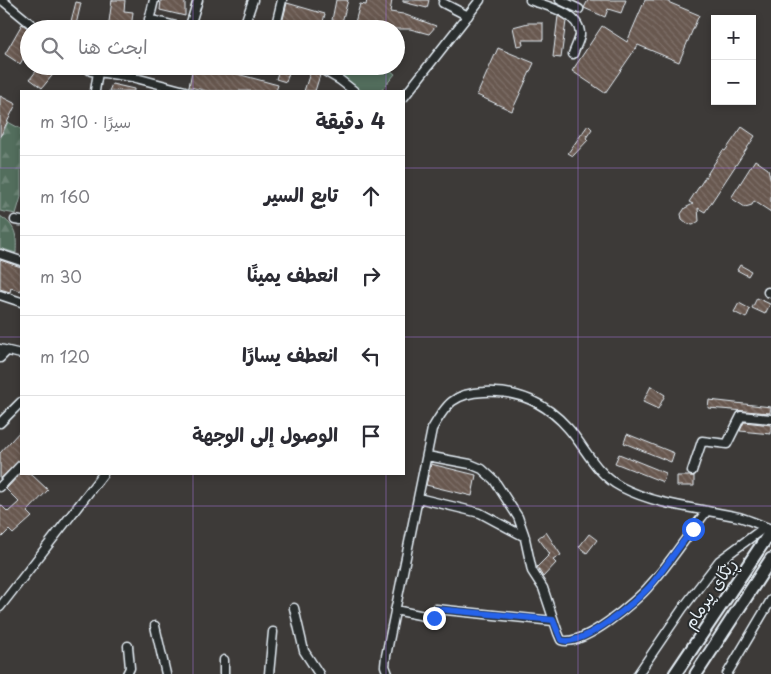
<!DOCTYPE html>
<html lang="ar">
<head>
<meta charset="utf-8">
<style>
	:root { --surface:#fff; --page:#f7f7f7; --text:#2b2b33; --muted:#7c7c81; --line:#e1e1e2 }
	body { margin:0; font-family:"Playpen Sans","Playpen Sans Arabic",sans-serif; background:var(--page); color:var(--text); direction:rtl }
	.controls { position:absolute; right:15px; top:15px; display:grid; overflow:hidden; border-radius:0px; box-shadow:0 2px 8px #0003 }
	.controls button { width:45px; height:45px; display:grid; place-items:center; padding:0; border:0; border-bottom:1px solid var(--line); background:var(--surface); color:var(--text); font:25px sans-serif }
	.stop { position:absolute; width:15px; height:15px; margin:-11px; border:4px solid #2563eb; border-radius:50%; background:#fff }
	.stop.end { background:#2563eb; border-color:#fff; box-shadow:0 1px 5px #0008 }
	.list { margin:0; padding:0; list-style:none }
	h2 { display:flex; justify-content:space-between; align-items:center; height:65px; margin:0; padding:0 20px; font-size:21px }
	h2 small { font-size:16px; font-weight:400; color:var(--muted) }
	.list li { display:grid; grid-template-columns:32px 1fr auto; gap:15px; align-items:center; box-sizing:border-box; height:80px; padding:0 20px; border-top:1px solid var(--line) }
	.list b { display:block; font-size:19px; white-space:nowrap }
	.list em { font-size:16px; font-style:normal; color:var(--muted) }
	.icon { flex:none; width:28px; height:28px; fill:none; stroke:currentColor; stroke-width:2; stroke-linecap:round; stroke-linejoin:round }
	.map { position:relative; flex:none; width:771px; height:674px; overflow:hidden; direction:ltr }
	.search { position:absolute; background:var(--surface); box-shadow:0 2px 8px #0003; left:20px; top:20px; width:385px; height:55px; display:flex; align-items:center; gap:12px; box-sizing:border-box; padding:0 18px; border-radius:28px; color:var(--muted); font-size:19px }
	.panel { position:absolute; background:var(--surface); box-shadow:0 2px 8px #0003; left:20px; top:90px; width:385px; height:385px; border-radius:0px; direction:rtl }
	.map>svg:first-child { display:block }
	.forest { fill:url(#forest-firs); stroke:#9eb0aa }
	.pitch { fill:#536e5d; stroke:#9eb0aa }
	.building { fill:url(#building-back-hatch); stroke:#e8f1f8 }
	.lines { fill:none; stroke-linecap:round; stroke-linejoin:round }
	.minor-casing { stroke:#e8f1f8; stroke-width:11 }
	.highway-casing { stroke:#e8f1f8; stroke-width:15 }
	.minor { stroke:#2a2d2e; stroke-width:8 }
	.highway { stroke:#2a2d2e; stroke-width:11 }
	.route { stroke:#2563eb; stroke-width:6 }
	.grid { fill:none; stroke:#a171d3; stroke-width:1; stroke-opacity:0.55 }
	.labels { text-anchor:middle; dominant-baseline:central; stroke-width:4; stroke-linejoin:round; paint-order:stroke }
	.street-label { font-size:16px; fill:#e8f1f8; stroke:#2a2d2e }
</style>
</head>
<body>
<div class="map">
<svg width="771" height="674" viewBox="0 0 771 674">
	<defs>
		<pattern id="forest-firs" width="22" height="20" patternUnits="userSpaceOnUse" patternTransform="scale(1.25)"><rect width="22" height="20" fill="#536e5d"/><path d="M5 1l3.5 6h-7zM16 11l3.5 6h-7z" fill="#6c8375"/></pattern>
		<pattern id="building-back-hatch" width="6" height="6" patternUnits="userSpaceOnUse" patternTransform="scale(1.25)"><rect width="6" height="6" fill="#68584f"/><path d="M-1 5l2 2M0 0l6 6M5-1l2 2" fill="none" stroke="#7e7069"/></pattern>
	</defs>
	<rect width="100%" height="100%" fill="#3d3a38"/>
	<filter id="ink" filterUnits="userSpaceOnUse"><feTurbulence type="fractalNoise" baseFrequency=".02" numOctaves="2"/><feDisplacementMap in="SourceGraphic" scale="10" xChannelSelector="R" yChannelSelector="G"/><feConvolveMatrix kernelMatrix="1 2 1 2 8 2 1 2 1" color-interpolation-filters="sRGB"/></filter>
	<g filter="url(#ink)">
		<!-- forest -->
		<path class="forest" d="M 8,122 L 21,129 L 21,197 L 16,214 L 0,211 L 0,139 Z
			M 0,216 C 16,226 17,235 16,253 L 0,248 Z"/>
		<!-- pitch -->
		<path class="pitch" d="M 329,66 L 385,66 L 395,74 L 381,91 L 362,91 Z"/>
		<!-- building -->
		<path class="building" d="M 112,0 L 125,0 L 124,11 L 133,12 L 131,29 L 108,29 Z
			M 161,0 L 185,0 L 185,16 L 160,10 Z
			M 336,0 L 348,0 L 342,22 L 332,20 Z
			M 367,0 L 392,0 L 390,12 L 403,14 L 436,26 L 429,34 L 410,29 L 380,29 L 380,27 L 367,25 L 366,29 L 363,29 L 354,26 L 360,4 L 366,5 Z
			M 403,0 L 429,0 L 427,8 L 403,2 Z
			M 588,0 L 626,0 L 621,13 L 608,9 L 605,17 L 584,8 Z
			M 645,0 L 663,0 L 699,15 L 679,62 L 638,45 L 605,93 L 572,71 L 602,26 L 627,42 Z
			M 76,2 L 81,3 L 75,29 L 69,29 Z
			M 287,3 L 325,14 L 321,29 L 281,27 Z
			M 558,16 L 566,21 L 561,58 L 553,57 Z
			M 528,23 L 543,23 L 543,40 L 522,40 L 523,45 L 517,46 L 513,27 Z
			M 22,24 L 29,29 L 29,49 L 20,64 L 5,54 Z
			M 498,48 L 534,63 L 512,111 L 477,95 Z
			M 40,66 L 60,66 L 42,88 L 30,79 Z
			M 193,66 L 213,66 L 230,70 L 230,72 L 278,85 L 276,91 L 208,91 L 189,87 Z
			M 280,66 L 291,66 L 286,82 L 276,79 Z
			M 311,70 L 320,75 L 315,91 L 304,91 Z
			M 112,84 L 134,89 L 134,91 L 109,91 Z
			M 0,96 L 16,104 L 0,137 Z
			M 588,125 L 592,129 L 586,138 L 588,140 L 573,156 L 568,153 Z
			M 742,127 L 755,136 L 705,212 L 698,208 L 699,221 L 693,225 L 688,224 L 682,219 L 681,214 L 685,208 L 693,204 L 689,202 L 723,150 L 725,151 Z
			M 755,160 L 768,169 L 771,181 L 771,212 L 754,201 L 752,205 L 745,207 L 731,198 Z
			M 0,260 L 21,267 L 21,291 L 11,288 L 10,292 L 0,289 Z
			M 740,265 L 751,271 L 748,276 L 737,270 Z
			M 757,298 L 770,304 L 765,314 L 752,308 Z
			M 739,303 L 750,309 L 746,318 L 734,312 Z
			M 651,386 L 665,395 L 658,409 L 643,402 Z
			M 709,400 L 771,407 L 770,413 L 708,408 Z
			M 744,422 L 771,425 L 771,434 L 740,431 Z
			M 21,430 L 21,460 L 0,479 L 0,453 Z
			M 627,434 L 674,453 L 671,462 L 624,443 Z
			M 619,454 L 666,473 L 663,482 L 615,463 Z
			M 431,464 L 476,475 L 472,496 L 426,485 Z
			M 21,473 L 31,474 L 48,490 L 27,512 L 32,517 L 13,534 L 9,530 L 0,539 L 0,504 L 8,512 L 19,502 L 6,489 Z
			M 677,476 L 694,476 L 694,486 L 677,486 Z
			M 546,532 L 561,555 L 553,560 L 556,563 L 543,577 L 537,567 L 550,554 L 538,538 Z
			M 589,534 L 597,540 L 587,553 L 579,547 Z"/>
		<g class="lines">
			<!-- minor casing -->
			<g class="minor-casing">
				<path id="minor" d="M 2,0 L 37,29
					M 530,0 C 546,6 581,13 580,35 C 579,41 575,48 573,54
					M 560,0 L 579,9
					M 443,3 L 468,16
					M 149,19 L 187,29
					M 147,29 L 154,0
					M 189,29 L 198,0
					M 243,29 L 253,0
					M 275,29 L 282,0
					M 84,66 L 91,71 L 132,77 L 185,91
					M 316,66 L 340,80 L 354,91
					M 132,77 L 135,66
					M 95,91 L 98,72
					M 404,97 L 480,0
					M 15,220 L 21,221
					M 0,254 L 21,261
					M 768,292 L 771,293
					M 0,295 L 21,302
					M 0,349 L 21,354
					M 0,358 L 7,351
					M 0,423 L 21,402
					M 427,456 L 470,464 L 482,469 L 494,480 L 518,517 L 524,534 L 532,571 L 543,588 L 558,633 L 561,640 C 582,648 637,601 650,585 C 671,562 687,535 707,511
					M 692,471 L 702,441 L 727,444 L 741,416 L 771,419
					M 0,487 L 21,465
					M 418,498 L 480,513 L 525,537
					M 0,607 L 103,474
					M 294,608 L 304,651 L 319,674
					M 395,610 L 434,618 L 436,609 L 553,621
					M 155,626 L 166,674
					M 127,674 L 130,668 L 128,646
					M 224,674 L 224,660
					M 269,674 L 273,632
					M 388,674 L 385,666 L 386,656 L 432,429 C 446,404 454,393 484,392 C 517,390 546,403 568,428 C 586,448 595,473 621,487 C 658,506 699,508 739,517 C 750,520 760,525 771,529
					M 638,674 L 683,608 L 719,561 L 765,527
					M 727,674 L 771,600"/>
			</g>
			<!-- highway casing -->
			<g class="highway-casing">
				<path id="highway" d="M 675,674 L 771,531
					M 696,674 L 771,559"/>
			</g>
			<!-- minor -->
			<use href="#minor" class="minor"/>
			<!-- highway -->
			<use href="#highway" class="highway"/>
		</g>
	</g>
	<g class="lines" filter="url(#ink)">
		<!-- route -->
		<path class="route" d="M 434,618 L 436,609 L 553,620 L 561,640 C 582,648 637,601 651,585 C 666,567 678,547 693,529"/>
	</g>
	<!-- grid -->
	<path class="grid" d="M 193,0 L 193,29M 386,0 L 386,29M 578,0 L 578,674M 193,66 L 193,91M 386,66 L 386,91M 0,168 L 21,168M 404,168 L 771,168M 0,337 L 21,337M 404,337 L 771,337M 193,474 L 193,674M 386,474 L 386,674M 0,506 L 771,506"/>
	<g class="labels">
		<!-- street labels -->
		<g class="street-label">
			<text transform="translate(709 593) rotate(-56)">ڕێگای پیرمام</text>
		</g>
	</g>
</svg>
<div class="controls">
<button>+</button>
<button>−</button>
</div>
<div class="stop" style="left:693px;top:529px"></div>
<div class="stop end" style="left:434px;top:618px"></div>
<div class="search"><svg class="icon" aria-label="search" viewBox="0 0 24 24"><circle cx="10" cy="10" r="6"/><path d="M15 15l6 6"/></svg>ابحث هنا</div>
<section class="panel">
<h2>4 دقيقة<small>سيرًا · 310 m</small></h2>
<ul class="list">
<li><svg class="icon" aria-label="ahead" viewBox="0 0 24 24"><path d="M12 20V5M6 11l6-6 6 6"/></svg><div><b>تابع السير</b></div><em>160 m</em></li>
<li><svg class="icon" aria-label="right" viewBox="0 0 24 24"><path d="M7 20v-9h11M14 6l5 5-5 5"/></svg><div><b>انعطف يمينًا</b></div><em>30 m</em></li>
<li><svg class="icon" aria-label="left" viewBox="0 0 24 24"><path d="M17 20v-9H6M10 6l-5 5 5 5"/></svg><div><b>انعطف يسارًا</b></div><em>120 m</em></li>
<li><svg class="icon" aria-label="arrive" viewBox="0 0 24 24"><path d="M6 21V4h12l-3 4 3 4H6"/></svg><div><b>الوصول إلى الوجهة</b></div></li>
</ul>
</section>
</div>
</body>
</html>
